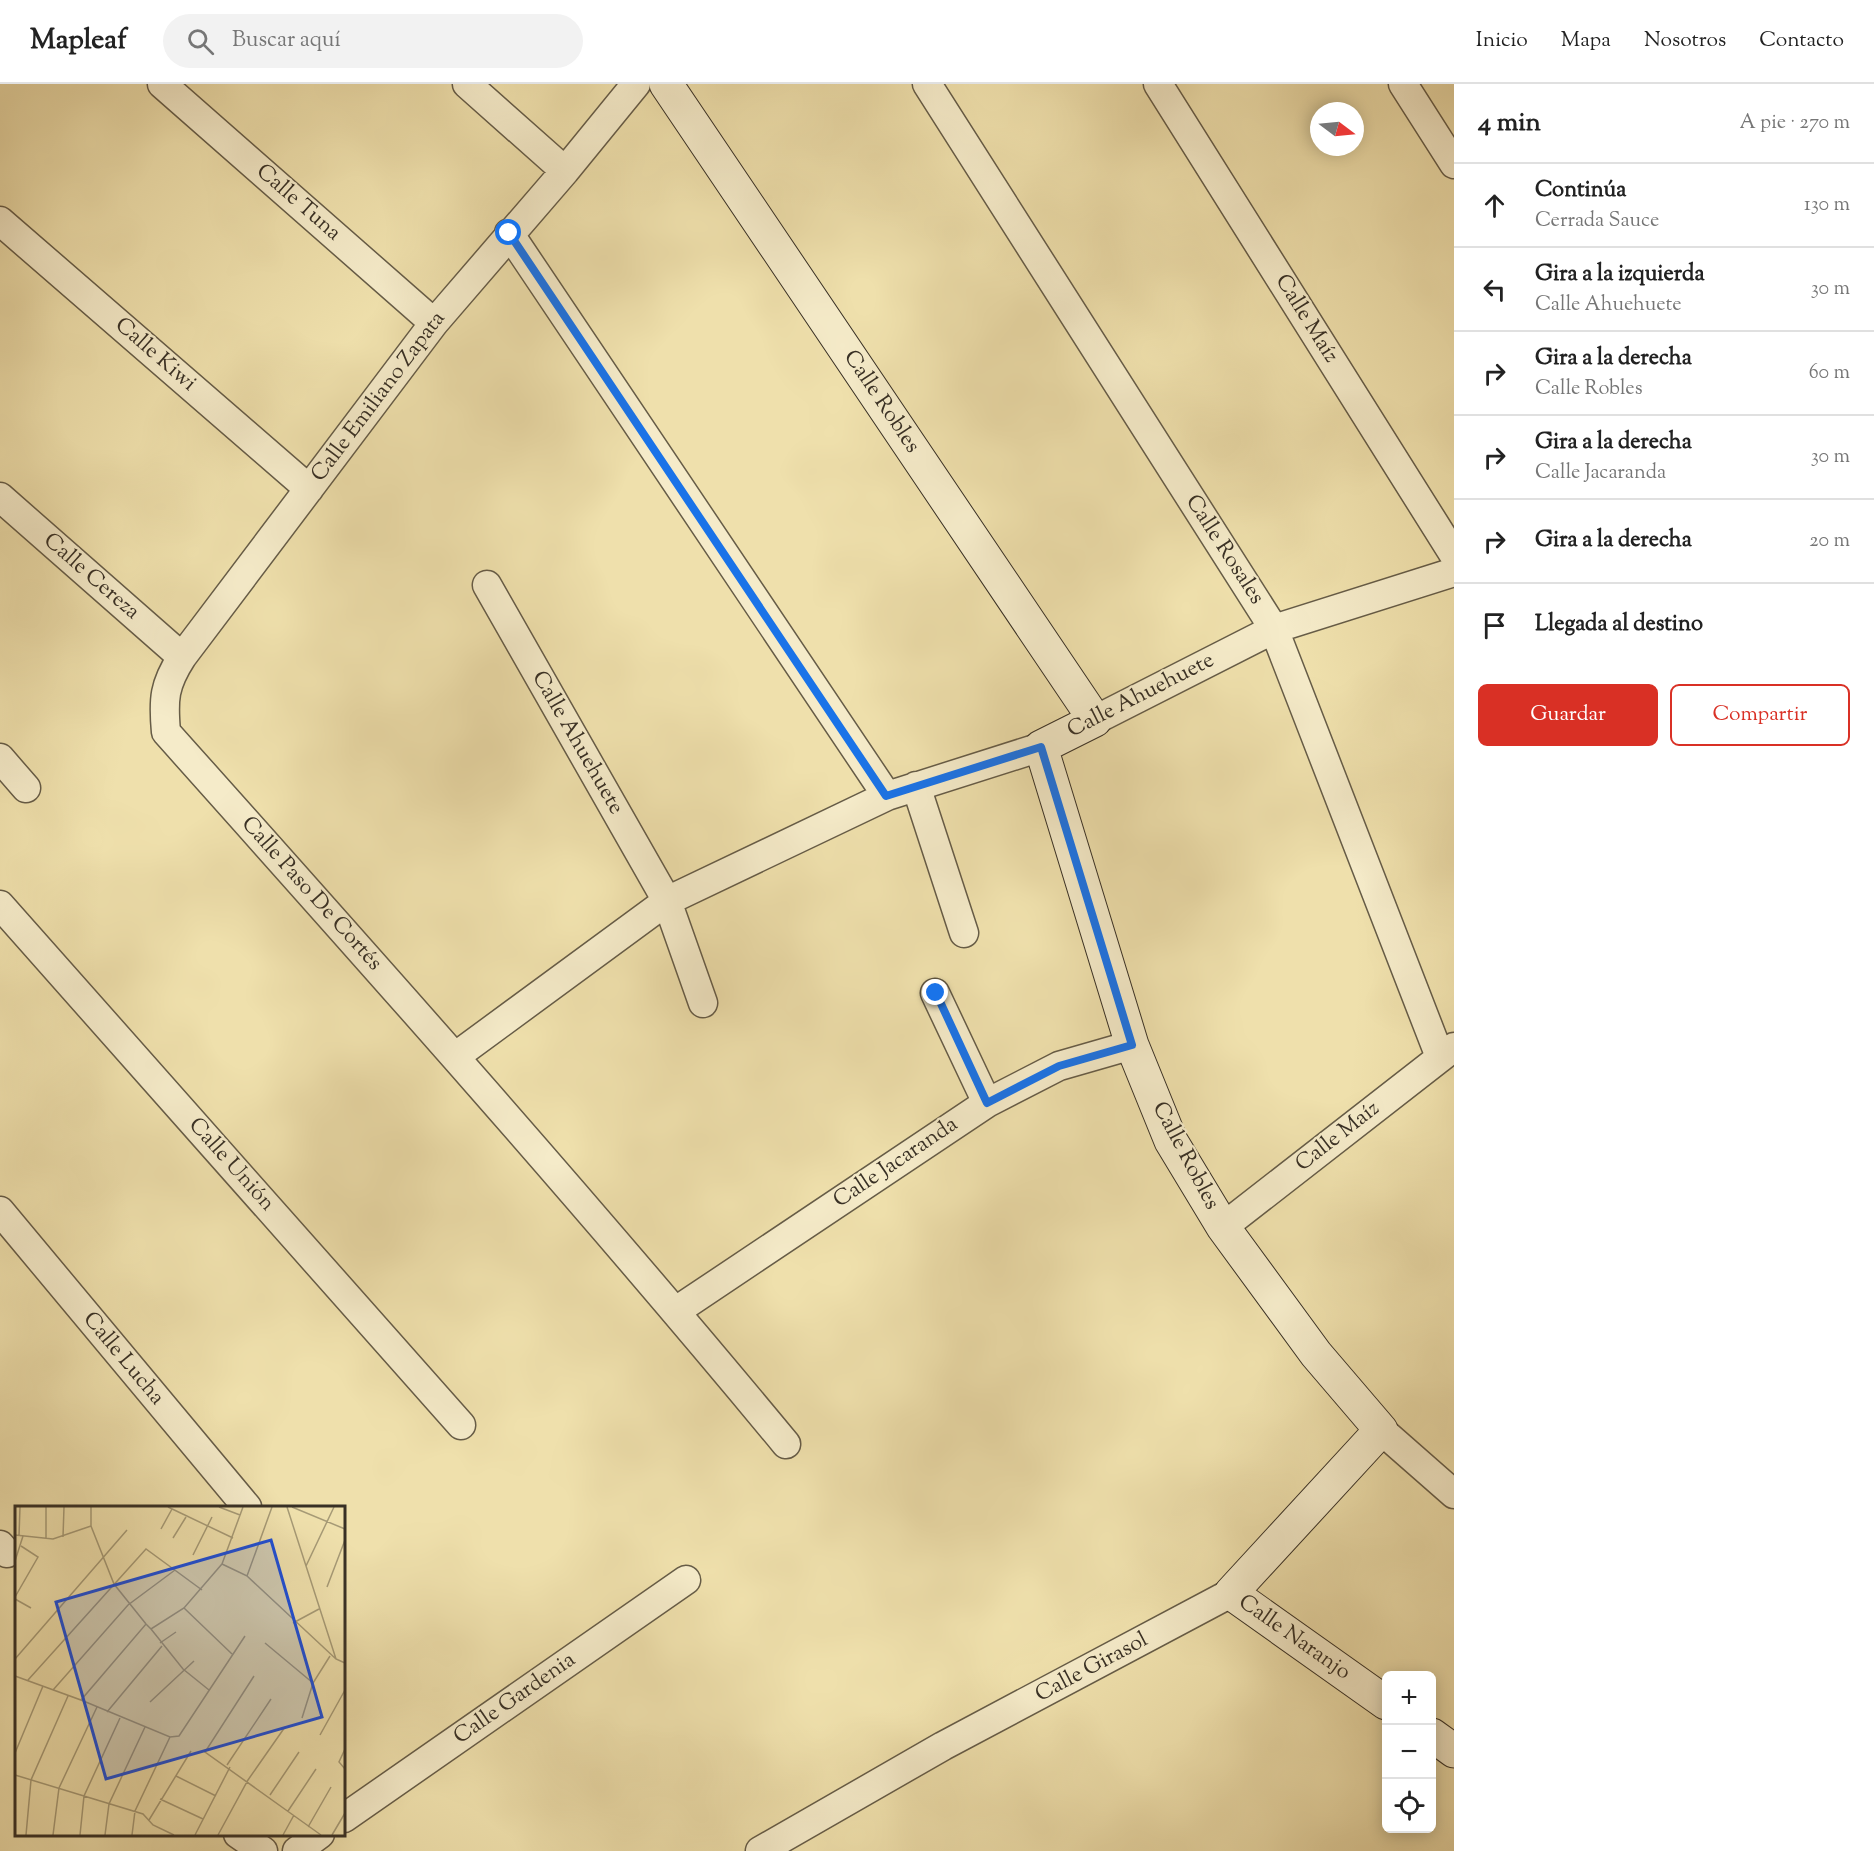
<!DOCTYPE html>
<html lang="es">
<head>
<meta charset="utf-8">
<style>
	:root { --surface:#fff; --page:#f2f2f2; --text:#222; --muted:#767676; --line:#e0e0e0; --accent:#d93025 }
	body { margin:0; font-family:"Sorts Mill Goudy",serif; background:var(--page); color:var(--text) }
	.controls { position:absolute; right:18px; bottom:18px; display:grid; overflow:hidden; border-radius:9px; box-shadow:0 3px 15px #0003 }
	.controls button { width:54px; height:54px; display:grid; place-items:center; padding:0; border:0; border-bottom:2px solid var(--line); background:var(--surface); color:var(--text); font:30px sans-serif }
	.compass { position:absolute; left:1310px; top:18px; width:54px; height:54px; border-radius:50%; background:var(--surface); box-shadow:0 3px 15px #0003; rotate:106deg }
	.stop { position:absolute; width:18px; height:18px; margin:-14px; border:4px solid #1a73e8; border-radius:50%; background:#fff }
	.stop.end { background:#1a73e8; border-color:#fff; box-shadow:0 2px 6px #0008 }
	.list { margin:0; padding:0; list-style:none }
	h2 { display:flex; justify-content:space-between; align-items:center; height:78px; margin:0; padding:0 24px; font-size:26px }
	h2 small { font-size:20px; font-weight:400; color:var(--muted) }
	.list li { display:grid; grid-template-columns:39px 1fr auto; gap:18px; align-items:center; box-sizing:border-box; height:84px; padding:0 24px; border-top:2px solid var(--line) }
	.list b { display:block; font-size:22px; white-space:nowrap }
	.list p { margin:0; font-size:20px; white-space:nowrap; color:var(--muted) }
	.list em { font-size:20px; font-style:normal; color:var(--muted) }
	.actions { display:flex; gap:12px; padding:18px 24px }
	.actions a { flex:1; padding:14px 0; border:2px solid var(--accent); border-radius:9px; text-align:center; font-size:21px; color:var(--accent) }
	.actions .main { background:var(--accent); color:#fff }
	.icon { flex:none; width:33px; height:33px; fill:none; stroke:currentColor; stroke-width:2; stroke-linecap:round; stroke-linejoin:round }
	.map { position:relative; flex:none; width:1454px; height:1767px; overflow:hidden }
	header { display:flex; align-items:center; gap:36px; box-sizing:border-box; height:84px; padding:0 30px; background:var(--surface); border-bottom:2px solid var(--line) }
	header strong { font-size:28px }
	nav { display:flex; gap:33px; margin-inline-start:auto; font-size:21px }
	.search { width:420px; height:54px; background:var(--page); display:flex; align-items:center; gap:15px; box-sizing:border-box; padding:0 21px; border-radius:33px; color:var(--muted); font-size:22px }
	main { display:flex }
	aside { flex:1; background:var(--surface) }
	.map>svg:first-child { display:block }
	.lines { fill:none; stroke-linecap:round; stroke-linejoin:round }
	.minor-casing { stroke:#665c47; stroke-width:31 }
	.secondary-casing { stroke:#383025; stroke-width:35 }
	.minor { stroke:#f5ebc9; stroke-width:28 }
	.secondary { stroke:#f5ebc9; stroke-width:33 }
	.route { stroke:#1a73e8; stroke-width:8 }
	.labels { text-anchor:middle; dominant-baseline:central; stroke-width:4.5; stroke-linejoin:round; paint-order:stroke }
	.street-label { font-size:22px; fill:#383025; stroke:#f5ebc9 }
	.inset-road { fill:none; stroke:#a69a76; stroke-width:1.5 }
	.view { fill:#1d4ed8; fill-opacity:0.15; stroke:#1d4ed8; stroke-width:3 }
	.inset-edge { fill:none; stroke:#383025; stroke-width:3 }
</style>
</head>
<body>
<header>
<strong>Mapleaf</strong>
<div class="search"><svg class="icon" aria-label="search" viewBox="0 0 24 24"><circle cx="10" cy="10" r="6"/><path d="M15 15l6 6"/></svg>Buscar aquí</div>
<nav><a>Inicio</a><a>Mapa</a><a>Nosotros</a><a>Contacto</a></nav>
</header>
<main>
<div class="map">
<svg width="1454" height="1767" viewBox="0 0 1454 1767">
	<rect width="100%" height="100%" fill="#efe0ac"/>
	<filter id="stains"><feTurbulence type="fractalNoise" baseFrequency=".00333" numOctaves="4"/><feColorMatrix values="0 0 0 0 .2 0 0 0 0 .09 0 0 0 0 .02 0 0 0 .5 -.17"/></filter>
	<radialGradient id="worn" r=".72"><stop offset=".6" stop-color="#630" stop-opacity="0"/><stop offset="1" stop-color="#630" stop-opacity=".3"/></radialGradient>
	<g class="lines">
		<!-- minor casing -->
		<g class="minor-casing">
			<path id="minor" d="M 162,0 L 434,239
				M 467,0 L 565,87
				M 636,0 L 565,87 L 434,239 L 182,573 C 164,601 163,615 166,648 C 376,883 585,1117 786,1360
				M 927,0 L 1274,545 L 1440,973
				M 1158,0 L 1454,471
				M 1403,0 L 1454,80
				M 0,137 L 309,405
				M 509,149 L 887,712
				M 0,413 L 182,573
				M 487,501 L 667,817 L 703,919
				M 1095,636 L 1274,545 L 1454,488
				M 0,674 L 26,704
				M 916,702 L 964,849
				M 0,821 L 461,1341
				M 935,909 L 987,1019
				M 456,972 L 667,817 L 887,712 L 1041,663
				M 0,1127 L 247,1423
				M 1223,1143 L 1454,963
				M 676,1227 L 987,1019 L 1059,982 L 1132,961
				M 1381,1346 L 1454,1410
				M 0,1461 L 7,1469
				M 344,1734 L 686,1496
				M 238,1750 L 263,1767
				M 297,1767 L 320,1750
				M 760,1767 L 943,1662 L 1231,1509"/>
		</g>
		<!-- secondary casing -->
		<g class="secondary-casing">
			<path id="secondary" d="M 666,0 L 1095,636 L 1041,663 L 1132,961 L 1171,1057 L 1223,1143 L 1316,1270 L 1381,1346 L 1231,1509 L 1386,1619
				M 1432,1651 L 1454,1667"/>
		</g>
		<!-- minor -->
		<use href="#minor" class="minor"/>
		<!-- secondary -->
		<use href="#secondary" class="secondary"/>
	</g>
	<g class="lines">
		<!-- route -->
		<path class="route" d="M 509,149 L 886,712 L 1041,663 L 1132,961 L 1059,982 L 987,1019 L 936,909"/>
	</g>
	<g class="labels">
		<!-- street labels -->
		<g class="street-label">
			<text transform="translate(298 119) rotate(41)">Calle Tuna</text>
			<text transform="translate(1306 235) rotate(58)">Calle Maíz</text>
			<text transform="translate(155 271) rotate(41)">Calle Kiwi</text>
			<text transform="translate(379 313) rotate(-53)">Calle Emiliano Zapata</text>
			<text transform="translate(881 318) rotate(56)">Calle Robles</text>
			<text transform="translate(1224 466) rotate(57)">Calle Rosales</text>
			<text transform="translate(91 493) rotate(41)">Calle Cereza</text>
			<text transform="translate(1141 612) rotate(-27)">Calle Ahuehuete</text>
			<text transform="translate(577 659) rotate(60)">Calle Ahuehuete</text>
			<text transform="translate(311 810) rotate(48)">Calle Paso De Cortés</text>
			<text transform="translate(1338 1053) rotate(-38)">Calle Maíz</text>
			<text transform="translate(1185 1072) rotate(62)">Calle Robles</text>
			<text transform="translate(896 1079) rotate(-34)">Calle Jacaranda</text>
			<text transform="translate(231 1081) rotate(48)">Calle Unión</text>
			<text transform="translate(123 1275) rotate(50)">Calle Lucha</text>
			<text transform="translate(1294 1554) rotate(35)">Calle Naranjo</text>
			<text transform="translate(1092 1584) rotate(-28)">Calle Girasol</text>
			<text transform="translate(515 1615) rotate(-35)">Calle Gardenia</text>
		</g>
	</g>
	<!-- overview -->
	<g transform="translate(15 1422)">
		<rect width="330" height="330" fill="#efe0ac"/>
		<path class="inset-road" d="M 76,1 L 76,20 L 99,78 L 131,118M 153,1 L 218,32M 204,1 L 225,9M 272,1 L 321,153 L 330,157M 277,1 L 330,23M 146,23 L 157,3M 0,29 L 38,33 L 76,20M 4,30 L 5,1M 48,31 L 49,1M 158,32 L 171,11M 31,33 L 31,1M 178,49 L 197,11M 0,55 L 8,30M 207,58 L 228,1M 291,60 L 319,1M 232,70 L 321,153M 312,81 L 330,34M 0,91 L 23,51 L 6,40M 0,93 L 16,102M 169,102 L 217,148M 278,117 L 304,103M 136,123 L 168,163 L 194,184M 145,137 L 161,126M 250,137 L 298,177M 0,153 L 112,24M 0,170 L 66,194 L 131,118 L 136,123 L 169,102 L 207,58 L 232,70 L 257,1M 239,170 L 190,246 L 306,329M 13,174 L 131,43 L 187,84M 38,184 L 113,99 L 160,64M 66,194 L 155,231 L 164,230 L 230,130M 135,196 L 179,155M 92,206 L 147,140M 287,212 L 298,177 L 315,150M 305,229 L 330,184M 330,243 L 324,256 L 330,263M 0,247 L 28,180M 212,259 L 256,193M 0,269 L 128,308 L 138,319 L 159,329M 161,270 L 201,290M 255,289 L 284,246M 145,293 L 188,313M 273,305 L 301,263M 134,314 L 176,245M 293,321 L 316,281M 11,329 L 16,274 L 53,190M 38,329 L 44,282 L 82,201M 65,329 L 69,290 L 105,212M 90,329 L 94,298 L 130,221M 117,329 L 120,305 L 155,231M 180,329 L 215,261M 203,329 L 233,274 L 270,221M 268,329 L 279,309M 317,329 L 330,307"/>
		<path class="view" d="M 256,34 L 307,211 L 91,273 L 41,96 Z"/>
		<rect width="330" height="330" class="inset-edge"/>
	</g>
	<rect width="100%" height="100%" filter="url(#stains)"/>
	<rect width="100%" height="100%" fill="url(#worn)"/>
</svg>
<div class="controls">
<button>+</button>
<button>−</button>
<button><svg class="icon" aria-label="locate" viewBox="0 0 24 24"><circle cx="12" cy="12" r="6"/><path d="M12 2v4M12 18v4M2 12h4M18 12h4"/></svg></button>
</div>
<svg class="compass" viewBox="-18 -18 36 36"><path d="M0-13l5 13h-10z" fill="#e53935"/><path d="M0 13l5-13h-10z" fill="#767676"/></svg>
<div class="stop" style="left:509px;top:149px"></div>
<div class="stop end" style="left:936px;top:909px"></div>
</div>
<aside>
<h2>4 min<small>A pie · 270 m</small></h2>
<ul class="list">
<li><svg class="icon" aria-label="ahead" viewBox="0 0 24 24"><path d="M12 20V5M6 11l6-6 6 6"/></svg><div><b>Continúa</b><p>Cerrada Sauce</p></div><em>130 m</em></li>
<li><svg class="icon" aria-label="left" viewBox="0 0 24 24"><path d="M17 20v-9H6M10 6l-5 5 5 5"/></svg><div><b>Gira a la izquierda</b><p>Calle Ahuehuete</p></div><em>30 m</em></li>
<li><svg class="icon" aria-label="right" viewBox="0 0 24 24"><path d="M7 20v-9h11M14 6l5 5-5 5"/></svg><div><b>Gira a la derecha</b><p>Calle Robles</p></div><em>60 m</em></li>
<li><svg class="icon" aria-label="right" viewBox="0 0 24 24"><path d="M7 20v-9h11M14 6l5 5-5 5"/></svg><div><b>Gira a la derecha</b><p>Calle Jacaranda</p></div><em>30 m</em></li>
<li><svg class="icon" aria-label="right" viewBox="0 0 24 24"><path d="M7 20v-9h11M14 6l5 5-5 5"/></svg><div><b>Gira a la derecha</b></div><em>20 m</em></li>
<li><svg class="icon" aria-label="arrive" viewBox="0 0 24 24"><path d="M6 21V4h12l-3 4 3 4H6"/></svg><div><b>Llegada al destino</b></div></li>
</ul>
<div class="actions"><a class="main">Guardar</a><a>Compartir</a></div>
</aside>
</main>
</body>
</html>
